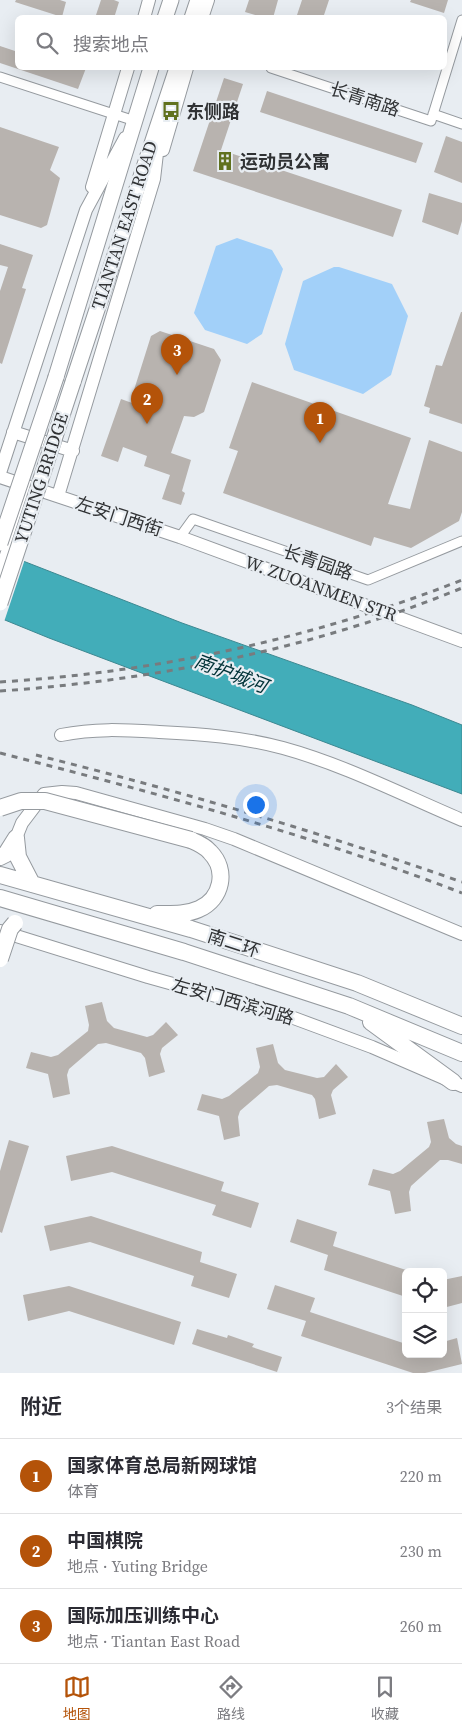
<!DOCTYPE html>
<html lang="zh">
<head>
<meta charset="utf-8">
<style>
	:root { --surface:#fff; --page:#f2f2f3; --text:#2b2b33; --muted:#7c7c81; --line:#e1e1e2; --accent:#b45309 }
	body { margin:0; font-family:"Source Serif 4","Noto Sans SC",serif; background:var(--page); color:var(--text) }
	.controls { position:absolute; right:15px; bottom:15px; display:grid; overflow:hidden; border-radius:8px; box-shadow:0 5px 20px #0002 }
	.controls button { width:45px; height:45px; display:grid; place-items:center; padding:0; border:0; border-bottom:1px solid var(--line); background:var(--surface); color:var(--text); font:25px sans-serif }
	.you { position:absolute; left:255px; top:804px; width:18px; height:18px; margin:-12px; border:4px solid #fff; border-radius:50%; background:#1a73e8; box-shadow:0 0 0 8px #1a73e833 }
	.badge { display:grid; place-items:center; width:32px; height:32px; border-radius:50%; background:var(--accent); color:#fff; font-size:16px; font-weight:700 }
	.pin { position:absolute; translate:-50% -41px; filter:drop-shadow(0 1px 2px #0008) }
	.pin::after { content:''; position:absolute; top:26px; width:18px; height:15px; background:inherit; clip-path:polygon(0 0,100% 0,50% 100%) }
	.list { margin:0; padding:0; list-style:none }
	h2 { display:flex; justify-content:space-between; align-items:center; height:65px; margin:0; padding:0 20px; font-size:21px }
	h2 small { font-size:16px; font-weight:400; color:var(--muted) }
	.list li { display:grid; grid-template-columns:32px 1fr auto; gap:15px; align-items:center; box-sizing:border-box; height:75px; padding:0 20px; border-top:1px solid var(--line) }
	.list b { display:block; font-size:19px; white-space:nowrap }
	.list p { margin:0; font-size:16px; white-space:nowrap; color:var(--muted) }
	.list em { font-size:16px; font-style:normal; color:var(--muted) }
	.icon { flex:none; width:28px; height:28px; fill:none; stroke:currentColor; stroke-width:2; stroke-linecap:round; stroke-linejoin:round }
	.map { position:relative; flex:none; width:462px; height:1373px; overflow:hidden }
	.search { position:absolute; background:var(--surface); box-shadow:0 5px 20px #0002; left:15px; right:15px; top:15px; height:55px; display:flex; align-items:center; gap:12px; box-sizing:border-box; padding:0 18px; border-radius:8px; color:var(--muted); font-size:19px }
	.sheet { height:290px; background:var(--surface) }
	nav { display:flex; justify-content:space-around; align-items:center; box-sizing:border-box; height:70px; border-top:1px solid var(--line); background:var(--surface); font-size:14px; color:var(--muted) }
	nav a { display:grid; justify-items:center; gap:2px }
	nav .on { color:var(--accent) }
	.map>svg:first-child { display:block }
	.green { fill:#a2d0f9 }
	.water { fill:#42adb9; stroke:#3d8891 }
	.pier { fill:#e8edf2 }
	.building { fill:#b8b3af }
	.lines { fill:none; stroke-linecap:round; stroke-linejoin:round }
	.street-casing { stroke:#959a9f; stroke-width:11 }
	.secondary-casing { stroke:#959a9f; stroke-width:14 }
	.primary-casing { stroke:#959a9f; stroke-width:17 }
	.highway-casing { stroke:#959a9f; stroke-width:18 }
	.street { stroke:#fff; stroke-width:9 }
	.secondary { stroke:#fff; stroke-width:12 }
	.primary { stroke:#fff; stroke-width:15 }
	.highway { stroke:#fff; stroke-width:16 }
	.rail { stroke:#787b7e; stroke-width:3; stroke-dasharray:6 6; stroke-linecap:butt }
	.primary-bridge-casing { stroke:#959a9f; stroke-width:17; stroke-linecap:butt }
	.highway-bridge-casing { stroke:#959a9f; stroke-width:18; stroke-linecap:butt }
	.primary-bridge { stroke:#fff; stroke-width:15 }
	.highway-bridge { stroke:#fff; stroke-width:16 }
	.labels { text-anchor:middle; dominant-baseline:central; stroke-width:4.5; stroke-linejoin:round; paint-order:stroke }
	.street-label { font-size:18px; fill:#303234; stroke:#e8edf2 }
	.poi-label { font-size:18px; font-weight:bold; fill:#303234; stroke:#e8edf2; text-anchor:start }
	.water-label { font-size:19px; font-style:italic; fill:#003237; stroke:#e8edf2 }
</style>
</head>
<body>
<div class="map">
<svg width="462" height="1373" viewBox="0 0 462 1373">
	<rect width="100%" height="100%" fill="#e8edf2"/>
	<!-- green -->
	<path class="green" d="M 237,238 L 272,250 L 283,269 L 262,334 L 247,344 L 205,330 L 194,313 L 216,246 Z
		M 334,267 L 339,267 L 392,284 L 408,316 L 391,375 L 363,394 L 294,370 L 285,344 L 303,281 Z"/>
	<!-- water -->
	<path class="water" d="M 0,552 L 182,623 L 412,705 L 462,725 L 462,794 L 49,638 L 0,618 Z"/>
	<!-- pier -->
	<path class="pier" d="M 0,550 L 25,559 L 4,622 L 0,620 Z"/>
	<!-- building -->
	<path class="building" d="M 16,0 L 60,0 L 66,2 L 62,17 L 15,2 Z
		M 101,0 L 114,0 L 119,2 L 114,18 L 95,18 Z
		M 249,0 L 278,0 L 273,18 L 265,18 L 245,12 Z
		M 302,0 L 329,0 L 323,18 L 296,18 Z
		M 411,0 L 448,0 L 444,13 L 410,2 Z
		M 0,46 L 18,52 L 18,69 L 0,63 Z
		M 19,68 L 66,68 L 75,70 L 76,68 L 86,68 L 78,89 L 18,69 Z
		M 224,78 L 243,84 L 221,150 L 402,210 L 393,237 L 193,171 Z
		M 267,91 L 423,143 L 416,163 L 260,112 Z
		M 0,127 L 59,147 L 50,170 L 60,178 L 47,225 L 41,228 L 0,215 Z
		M 446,136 L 462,142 L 462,183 L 434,172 Z
		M 429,193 L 462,203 L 462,221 L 458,235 L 422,222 Z
		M 0,244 L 33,255 L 22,288 L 26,289 L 2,364 L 0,363 L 0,291 L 8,267 L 0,265 Z
		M 461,312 L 462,312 L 462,424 L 429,413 L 430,408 L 424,406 L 436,365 L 442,366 Z
		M 160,331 L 214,349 L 221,360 L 204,412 L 194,417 L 184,416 L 171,453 L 191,460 L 182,491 L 185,493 L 181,505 L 162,499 L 170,475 L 144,466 L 147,456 L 123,447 L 118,462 L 101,456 L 121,399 L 146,408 L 134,390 L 151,336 Z
		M 252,382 L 411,438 L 388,504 L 410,509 L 429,440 L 462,452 L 462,512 L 459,521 L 411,548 L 374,537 L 371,546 L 223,493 L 238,451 L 229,448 Z
		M 102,1002 L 107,1021 L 114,1028 L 147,1037 L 153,1035 L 166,1022 L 178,1035 L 162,1048 L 160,1054 L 165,1072 L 149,1077 L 145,1058 L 141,1053 L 106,1043 L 98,1044 L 69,1069 L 67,1075 L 70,1094 L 53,1098 L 48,1074 L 26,1068 L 31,1052 L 51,1057 L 58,1055 L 88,1031 L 89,1025 L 85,1006 Z
		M 273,1044 L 278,1063 L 285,1070 L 317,1078 L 324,1077 L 336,1064 L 348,1077 L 333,1090 L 331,1095 L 336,1114 L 319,1119 L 315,1099 L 312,1095 L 277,1085 L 269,1086 L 240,1111 L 238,1117 L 240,1136 L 224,1140 L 219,1116 L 197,1110 L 202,1094 L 222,1099 L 229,1096 L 258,1073 L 260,1067 L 256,1048 Z
		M 444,1119 L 449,1138 L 456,1144 L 462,1146 L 462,1164 L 448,1160 L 440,1160 L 411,1186 L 409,1192 L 411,1211 L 395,1214 L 390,1191 L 368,1185 L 373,1169 L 393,1174 L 400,1171 L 429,1147 L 431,1142 L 427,1122 Z
		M 9,1140 L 29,1146 L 2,1233 L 0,1232 L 0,1171 Z
		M 112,1146 L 224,1182 L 221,1191 L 259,1203 L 251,1228 L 212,1215 L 216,1205 L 112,1172 L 71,1181 L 66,1156 Z
		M 91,1216 L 202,1252 L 200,1262 L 237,1274 L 229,1298 L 191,1286 L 194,1276 L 90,1242 L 50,1251 L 44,1226 Z
		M 297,1219 L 337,1232 L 333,1246 L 406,1270 L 406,1297 L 324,1270 L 328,1255 L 290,1242 Z
		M 462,1276 L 462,1303 L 443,1308 L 443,1280 Z
		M 275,1285 L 315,1298 L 310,1312 L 406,1344 L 406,1354 L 443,1354 L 443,1342 L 457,1338 L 462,1364 L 425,1373 L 413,1373 L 301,1336 L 306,1321 L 267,1309 Z
		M 69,1286 L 181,1322 L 174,1345 L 69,1311 L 28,1321 L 23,1295 Z
		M 197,1329 L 227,1338 L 228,1335 L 254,1344 L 252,1347 L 282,1357 L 277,1372 L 192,1344 Z"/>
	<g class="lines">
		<!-- street casing -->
		<g class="street-casing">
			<path id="street" d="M 271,68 L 431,121 L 462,20
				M 0,77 L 135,121
				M 433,114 L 462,124
				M 180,537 L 193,519 L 368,580 L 462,541"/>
		</g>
		<!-- secondary casing -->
		<g class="secondary-casing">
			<path id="secondary" d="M 144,18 L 149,0
				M 202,18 L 208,0
				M 163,150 L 187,68
				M 92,187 L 128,68
				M 13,432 L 73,451
				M 0,473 L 86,210 L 125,138
				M 0,477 L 180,537 L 462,641
				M 58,496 L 154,179 L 159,136
				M 0,573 L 29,487
				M 61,735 C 95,728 125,730 159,732 C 201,734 242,737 283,748 C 345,765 403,795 462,820
				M 16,838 L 22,823 L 44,794 L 62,792 L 76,793 L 205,829 L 234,839 L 462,934
				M 0,931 L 148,977 L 291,1017 L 372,1047 L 462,1086"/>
		</g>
		<!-- primary casing -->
		<g class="primary-casing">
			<path id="primary" d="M 165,18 L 171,0
				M 192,18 L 198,0
				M 56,377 L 151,68
				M 73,382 L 177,68"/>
		</g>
		<!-- highway casing -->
		<g class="highway-casing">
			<path id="highway" d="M 16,838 L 18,857 L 32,884
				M 0,857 L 6,854 L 16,838
				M 0,875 L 191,929 L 357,983 L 462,1026
				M 0,898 L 184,952 L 349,1006 L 462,1053
				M 157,914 C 171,914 186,915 199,909 C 222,899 228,870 210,852 C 205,846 198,843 191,840
				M 371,1022 L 453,1082"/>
		</g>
		<!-- street -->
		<use href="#street" class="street"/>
		<!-- secondary -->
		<use href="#secondary" class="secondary"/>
		<!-- primary -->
		<use href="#primary" class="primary"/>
		<!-- highway -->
		<use href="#highway" class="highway"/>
		<!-- rail -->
		<path class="rail" d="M 0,682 C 158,672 315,638 462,580
			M 0,691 C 158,680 315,648 462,588
			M 0,753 C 156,793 312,835 462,893
			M 36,755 C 180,791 322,833 462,882"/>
		<!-- primary-bridge casing -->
		<g class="primary-bridge-casing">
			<path id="primary-bridge" d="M 0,543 L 56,377
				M 0,603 L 73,382"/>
		</g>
		<!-- highway-bridge casing -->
		<g class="highway-bridge-casing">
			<path id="highway-bridge" d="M 0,808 L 21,801 L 45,801 L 191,840
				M 0,959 L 10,929 L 15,923"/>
		</g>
		<!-- primary-bridge -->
		<use href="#primary-bridge" class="primary-bridge"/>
		<!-- highway-bridge -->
		<use href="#highway-bridge" class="highway-bridge"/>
	</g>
	<!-- icons -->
	<defs>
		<g id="bus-bare" transform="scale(1.5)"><path d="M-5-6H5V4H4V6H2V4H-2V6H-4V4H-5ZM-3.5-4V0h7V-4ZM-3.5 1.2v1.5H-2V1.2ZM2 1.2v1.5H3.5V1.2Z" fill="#60711e" stroke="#e8edf2" stroke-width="2.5" paint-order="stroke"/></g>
		<g id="building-bare" transform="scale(1.5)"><path d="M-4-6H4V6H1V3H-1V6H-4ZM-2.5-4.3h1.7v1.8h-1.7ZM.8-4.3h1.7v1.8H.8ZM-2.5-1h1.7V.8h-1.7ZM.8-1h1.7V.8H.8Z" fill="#60711e" stroke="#e8edf2" stroke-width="2.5" paint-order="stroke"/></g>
	</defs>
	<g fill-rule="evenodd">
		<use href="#bus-bare" x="171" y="111"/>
		<use href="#building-bare" x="225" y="161"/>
	</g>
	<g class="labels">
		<!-- street labels -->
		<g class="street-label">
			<text transform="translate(365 99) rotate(18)">长青南路</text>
			<text transform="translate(124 225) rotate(-72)">TIANTAN EAST ROAD</text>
			<text transform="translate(41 478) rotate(-72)">YUTING BRIDGE</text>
			<text transform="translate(119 516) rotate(18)">左安门西街</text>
			<text transform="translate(318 562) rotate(19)">长青园路</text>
			<text transform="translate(321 588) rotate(20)">W. ZUOANMEN STR</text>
			<text transform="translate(234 943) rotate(18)">南二环</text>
			<text transform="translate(233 1001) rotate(16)">左安门西滨河路</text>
		</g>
		<!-- poi labels -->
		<g class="poi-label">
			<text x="186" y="111">东侧路</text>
			<text x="240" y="161">运动员公寓</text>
		</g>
		<!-- water labels -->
		<g class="water-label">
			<text transform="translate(231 673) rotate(21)">南护城河</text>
		</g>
	</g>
</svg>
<div class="controls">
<button><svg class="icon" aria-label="locate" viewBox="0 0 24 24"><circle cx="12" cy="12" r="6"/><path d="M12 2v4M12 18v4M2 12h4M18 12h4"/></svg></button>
<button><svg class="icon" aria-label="layers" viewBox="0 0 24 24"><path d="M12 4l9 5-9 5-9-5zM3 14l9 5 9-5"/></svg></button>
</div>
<div class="you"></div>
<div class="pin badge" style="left:320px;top:443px">1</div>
<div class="pin badge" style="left:147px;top:424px">2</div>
<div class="pin badge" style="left:177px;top:375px">3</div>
<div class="search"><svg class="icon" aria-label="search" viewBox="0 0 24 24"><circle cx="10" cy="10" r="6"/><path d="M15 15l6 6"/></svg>搜索地点</div>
</div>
<section class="sheet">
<h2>附近<small>3个结果</small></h2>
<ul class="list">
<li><span class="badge">1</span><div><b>国家体育总局新网球馆</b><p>体育</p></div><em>220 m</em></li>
<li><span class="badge">2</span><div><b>中国棋院</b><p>地点 · Yuting Bridge</p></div><em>230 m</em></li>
<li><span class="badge">3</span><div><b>国际加压训练中心</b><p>地点 · Tiantan East Road</p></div><em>260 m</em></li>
</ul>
</section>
<nav>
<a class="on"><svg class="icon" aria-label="map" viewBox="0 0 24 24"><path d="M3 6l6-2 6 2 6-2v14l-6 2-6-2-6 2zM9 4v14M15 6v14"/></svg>地图</a>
<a><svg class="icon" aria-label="directions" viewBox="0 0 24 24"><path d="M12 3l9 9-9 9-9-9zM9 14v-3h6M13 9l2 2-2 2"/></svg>路线</a>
<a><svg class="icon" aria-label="saved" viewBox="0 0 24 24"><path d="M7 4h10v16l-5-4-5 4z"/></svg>收藏</a>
</nav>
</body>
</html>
